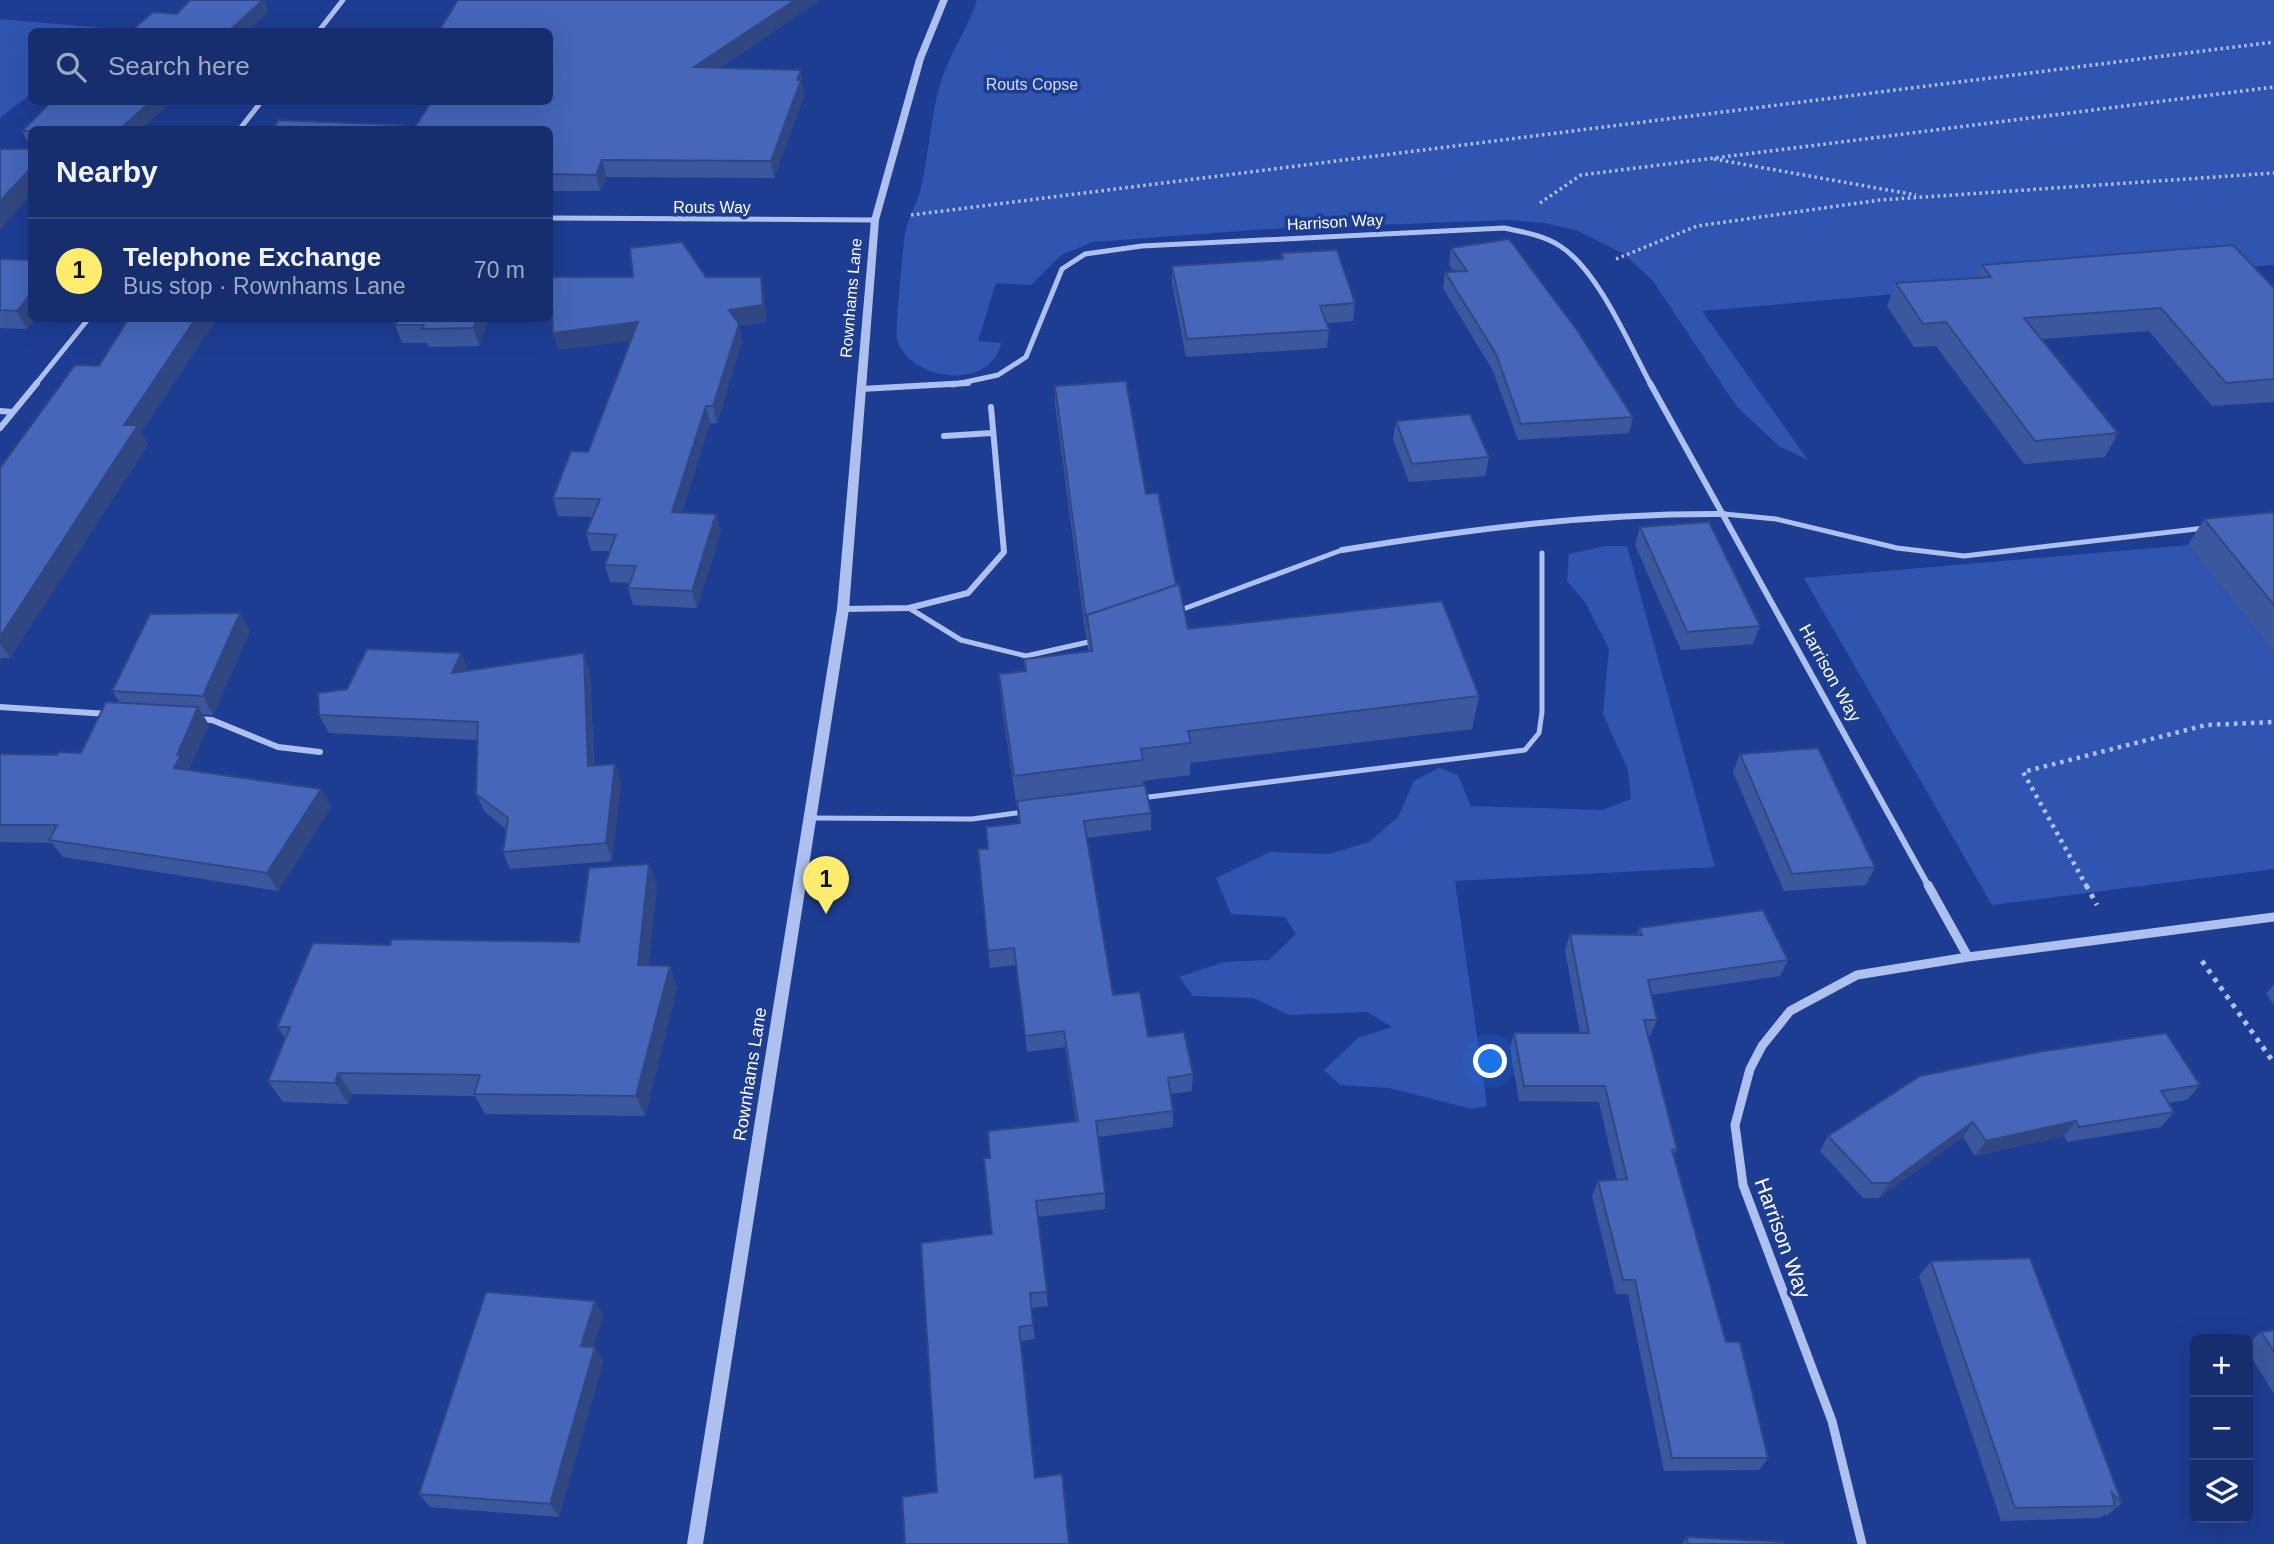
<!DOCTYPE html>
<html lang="en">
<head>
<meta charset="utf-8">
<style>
	:root { --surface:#162e6e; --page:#233a76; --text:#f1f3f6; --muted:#9ea8c2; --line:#354a81; --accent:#feec6c }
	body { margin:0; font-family:Helvetica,sans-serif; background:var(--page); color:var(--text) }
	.controls { position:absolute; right:21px; bottom:21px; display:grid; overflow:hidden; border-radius:10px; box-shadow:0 7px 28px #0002 }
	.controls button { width:63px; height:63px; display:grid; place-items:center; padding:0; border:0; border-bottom:2px solid var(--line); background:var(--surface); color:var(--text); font:35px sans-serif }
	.you { position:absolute; left:1491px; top:1062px; width:24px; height:24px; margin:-18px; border:5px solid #fff; border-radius:50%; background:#1a73e8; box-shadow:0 0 0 10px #1a73e833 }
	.badge { display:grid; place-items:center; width:46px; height:46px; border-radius:50%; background:var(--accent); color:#111; font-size:23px; font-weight:700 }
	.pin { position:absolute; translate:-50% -58px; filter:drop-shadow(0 2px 4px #0008) }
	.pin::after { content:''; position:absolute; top:37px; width:24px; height:21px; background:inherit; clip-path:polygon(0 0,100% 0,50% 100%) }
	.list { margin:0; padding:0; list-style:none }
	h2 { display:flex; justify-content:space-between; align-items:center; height:91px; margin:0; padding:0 28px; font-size:30px }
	h2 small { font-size:23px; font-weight:400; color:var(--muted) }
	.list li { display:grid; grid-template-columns:46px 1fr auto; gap:21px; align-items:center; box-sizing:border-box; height:105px; padding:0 28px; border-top:2px solid var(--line) }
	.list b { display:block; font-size:26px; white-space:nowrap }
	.list p { margin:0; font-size:23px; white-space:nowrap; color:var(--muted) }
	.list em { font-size:23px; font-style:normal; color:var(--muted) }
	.icon { flex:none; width:38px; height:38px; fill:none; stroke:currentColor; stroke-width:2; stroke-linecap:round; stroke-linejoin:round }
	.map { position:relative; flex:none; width:2274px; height:1544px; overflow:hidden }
	.search { position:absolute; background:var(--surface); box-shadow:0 7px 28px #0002; left:28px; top:28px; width:525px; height:77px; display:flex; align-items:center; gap:18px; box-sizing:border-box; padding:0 24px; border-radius:10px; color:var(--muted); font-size:26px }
	.panel { position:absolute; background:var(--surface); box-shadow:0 7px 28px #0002; left:28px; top:126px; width:525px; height:196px; border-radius:10px }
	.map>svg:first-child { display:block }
	.green { fill:#3055b0 }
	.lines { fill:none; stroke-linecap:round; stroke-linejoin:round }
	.path-far2 { stroke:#aec0ee; stroke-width:3.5; stroke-dasharray:2.5 3.5; stroke-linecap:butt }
	.path-far1 { stroke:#aec0ee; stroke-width:4.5; stroke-dasharray:3.5 5; stroke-linecap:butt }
	.path { stroke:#aec0ee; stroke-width:5; stroke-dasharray:4.5 6; stroke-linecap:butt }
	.service { stroke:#aec0ee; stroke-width:5 }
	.minor-far2 { stroke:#aec0ee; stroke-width:5 }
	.minor-far1 { stroke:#aec0ee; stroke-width:6 }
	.minor { stroke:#aec0ee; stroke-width:9 }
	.tertiary { fill:#aec0ee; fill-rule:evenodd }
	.wall { fill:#3b589f }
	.shaded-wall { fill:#304782 }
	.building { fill:#4566b9; stroke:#304782; stroke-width:2 }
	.labels { text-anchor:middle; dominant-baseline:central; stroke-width:7; stroke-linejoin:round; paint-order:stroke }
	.far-park-label { font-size:16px; fill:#d4dffa; stroke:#1d3d93 }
	.far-street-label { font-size:16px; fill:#fff; stroke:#1d3d93 }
	.street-label { font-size:18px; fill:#fff; stroke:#1d3d93 }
	.near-street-label { font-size:21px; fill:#fff; stroke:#1d3d93 }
</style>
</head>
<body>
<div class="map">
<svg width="2274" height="1544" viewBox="0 0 2274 1544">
	<rect width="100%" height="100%" fill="#1d3d93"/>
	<!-- green -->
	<path class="green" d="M 977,0 L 2274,0 L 2274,265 L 2103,276 L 1702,311 L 1808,460 L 1779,446 L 1737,407 L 1653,281 L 1624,254 L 1576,230 L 1544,223 L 1509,220 L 1268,229 L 1093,242 L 1061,255 L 1031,285 L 996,283 L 978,341 L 1001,343 C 992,391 911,382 897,340 C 895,333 903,246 905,234 C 908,218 917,204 921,188 C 929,152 931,113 942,78 C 951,51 969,27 977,0 Z
		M 0,19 L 116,29 L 112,32 L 32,32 L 31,94 L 0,118 Z
		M 2188,545 L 2274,653 L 2274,869 L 1992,905 L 1804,578 Z
		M 1606,546 L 1627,546 L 1715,867 L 1455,881 L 1487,1106 L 1472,1109 L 1390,1088 L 1340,1085 L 1324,1070 L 1358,1038 L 1392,1027 L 1367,1012 L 1289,1015 L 1254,998 L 1193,996 L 1179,977 L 1224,962 L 1269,960 L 1296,934 L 1285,917 L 1231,914 L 1216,878 L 1270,852 L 1329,854 L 1369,842 L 1398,817 L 1414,781 L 1439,768 L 1458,775 L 1471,806 L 1602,810 L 1631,799 L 1628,770 L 1603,714 L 1609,649 L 1585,602 L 1567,581 L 1569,554 Z"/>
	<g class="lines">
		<!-- path-far2 -->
		<path class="path-far2" d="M 1714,159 L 1916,195
			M 1540,203 L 1581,175 L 2274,87
			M 911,215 L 2274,42
			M 1616,259 L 1697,226 L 1880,200 L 2274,173"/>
		<!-- path-far1 -->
		<path class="path-far1" d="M 2087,887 L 2023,772 L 2206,725 L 2274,722"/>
		<!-- path -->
		<path class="path" d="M 2086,885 L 2097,905
			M 2202,961 L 2274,1063"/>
		<!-- service -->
		<path class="service" d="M 1724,514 L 1776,519 L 1897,548 L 1964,556 L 2205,528
			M 909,608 L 961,640 L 1026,656 L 1093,641
			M 1178,611 L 1342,550
			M 1141,798 L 1525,750 L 1539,733 L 1542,712 L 1542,553
			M 810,818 L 972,819 L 1023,812"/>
		<!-- minor-far2 -->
		<path class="minor-far2" d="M 318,32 L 343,0
			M 239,130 L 261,102
			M 550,218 L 875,220
			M 35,385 L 89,318
			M 952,385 L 998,375 L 1026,357 L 1062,269 L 1085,254 L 1142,246 L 1504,228 C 1523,232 1543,235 1560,246 C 1598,270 1629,344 1651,385"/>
		<!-- minor-far1 -->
		<path class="minor-far1" d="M 1650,383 L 1929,887
			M 861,389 L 968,383
			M 0,411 L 13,412
			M 0,428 L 37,383
			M 944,436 L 992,433
			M 1342,550 C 1469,529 1595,513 1724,514
			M 843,609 L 909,608 L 968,593 L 1004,552 L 991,407
			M 0,707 L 108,714
			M 196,719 L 212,720 L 278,747 L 320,752"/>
		<!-- minor -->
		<path class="minor" d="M 1928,885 L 1968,957
			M 1862,1544 L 1832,1421 L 1743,1185 L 1735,1125 L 1750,1069 L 1762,1046 L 1790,1011 L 1857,975 L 1968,957 L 2274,917"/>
		<!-- tertiary -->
		<path class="tertiary" d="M 940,0 L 948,0 L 924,59 L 879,220 L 849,609 L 703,1544 L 687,1544 L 837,609 L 871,220 L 916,59 Z"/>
	</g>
	<!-- wall -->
	<path class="wall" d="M 458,0 L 820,0 L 721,67 L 803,86 L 804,96 L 774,178 L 606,177 L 600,191 L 550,191 L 550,102 Z
		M 32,130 L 32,145 L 30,145 L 22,131 Z
		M 1451,248 L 1633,417 L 1629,433 L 1518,440 L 1493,371 L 1443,288 L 1445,272 L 1454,272 L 1449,265 Z
		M 1281,253 L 1355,303 L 1353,321 L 1327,323 L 1329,330 L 1327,348 L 1186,357 L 1172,284 L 1172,266 L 1281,260 Z
		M 0,259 L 32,318 L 35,318 L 27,329 L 0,328 Z
		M 1982,265 L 2274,288 L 2274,402 L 2212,406 L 2149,331 L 2042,339 L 2118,433 L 2105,457 L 2024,464 L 1936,346 L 1914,347 L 1887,306 L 1896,283 L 1976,278 Z
		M 706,277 L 761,277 L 764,294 L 766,322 L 739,326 L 742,342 L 717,423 L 710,423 L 682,512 L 721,531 L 697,608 L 633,605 L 628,588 L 630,583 L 610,582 L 605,565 L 610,551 L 591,551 L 586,533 L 593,517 L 558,516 L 553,498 L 588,452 L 631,340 L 558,350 Z
		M 129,318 L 217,318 L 141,432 L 148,444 L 10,658 L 1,658 L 0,660 L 0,468 L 99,366 Z
		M 489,318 L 479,346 L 429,347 L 427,343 L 402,343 L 395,325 Z
		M 1055,386 L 1146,494 L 1176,585 L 1188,629 L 1479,696 L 1472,729 L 1190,763 L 1190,775 L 1143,781 L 1143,785 L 1151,813 L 1151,830 L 1087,838 L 1113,995 L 1148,1037 L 1193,1074 L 1192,1091 L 1171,1094 L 1173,1111 L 1173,1127 L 1098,1137 L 1105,1193 L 1105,1209 L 1038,1217 L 1048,1306 L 1031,1308 L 1035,1339 L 1021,1341 L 937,1492 L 992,1234 L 990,1158 L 1076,1121 L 1065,1047 L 1027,1052 L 1016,965 L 990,968 L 978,849 L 988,849 L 1019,823 L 1002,707 L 999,674 L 1025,671 L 1024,659 L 1088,651 L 1087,637 L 1086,637 L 1055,404 Z
		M 1396,421 L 1489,457 L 1485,476 L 1409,482 L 1393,439 Z
		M 2274,512 L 2274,653 L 2188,545 L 2204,519 Z
		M 1640,527 L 1760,626 L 1753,644 L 1681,650 L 1635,545 Z
		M 240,613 L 250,631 L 213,715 L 202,714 L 209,725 L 189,769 L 191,771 L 331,807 L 278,891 L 63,857 L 52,843 L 0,842 L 0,754 L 57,755 L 81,753 L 120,703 L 112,691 Z
		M 461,653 L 468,671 L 590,671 L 594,766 L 621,782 L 612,861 L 510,869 L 503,852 L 506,829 L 484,811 L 476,794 L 478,740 L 329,733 L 319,715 L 347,689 Z
		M 1740,754 L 1875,867 L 1866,885 L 1784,891 L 1733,772 Z
		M 649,864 L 657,886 L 648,966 L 677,988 L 645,1116 L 485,1114 L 475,1096 L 352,1094 L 348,1104 L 283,1102 L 268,1081 L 286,1039 L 277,1027 L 390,945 L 579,942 Z
		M 1639,928 L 1788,960 L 1780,976 L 1651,995 L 1657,1020 L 1650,1036 L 1648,1036 L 1677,1149 L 1674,1155 L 1726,1342 L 1768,1458 L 1759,1470 L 1664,1471 L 1628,1294 L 1616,1294 L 1592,1196 L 1598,1181 L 1617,1180 L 1599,1102 L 1519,1101 L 1510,1048 L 1514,1033 L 1580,1033 L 1565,950 L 1570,934 L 1637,935 Z
		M 2274,984 L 2274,1005 L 2266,994 Z
		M 2200,1085 L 2187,1100 L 2168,1103 L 2174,1112 L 2161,1127 L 2067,1142 L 2064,1136 L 1975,1156 L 1963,1137 L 1879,1198 L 1863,1198 L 1820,1151 L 1828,1136 Z
		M 1931,1261 L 2122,1503 L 2106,1516 L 2105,1514 L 2100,1518 L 2001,1521 L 1919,1276 Z
		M 603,1315 L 593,1347 L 595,1347 L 603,1362 L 559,1517 L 430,1507 L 419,1494 Z
		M 2274,1330 L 2274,1394 L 2248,1352 L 2248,1344 L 2261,1332 Z
		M 1687,1537 L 1783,1544 L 1682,1544 Z"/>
	<!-- shaded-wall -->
	<path class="shaded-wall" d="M 263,0 L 265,0 L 269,12 L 248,32 L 228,32 Z
		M 795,0 L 820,0 L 698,83 L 694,67 Z
		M 801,70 L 804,96 L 774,178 L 771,161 Z
		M 150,102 L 171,102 L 141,130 L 119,130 Z
		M 602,160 L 606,177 L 600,191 L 596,175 Z
		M 32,167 L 32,194 L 0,230 L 0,201 Z
		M 761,277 L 764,294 L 766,322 L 739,326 L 742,342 L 717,423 L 713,406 L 729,310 Z
		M 32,292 L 32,318 L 35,318 L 27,329 L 17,311 Z
		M 196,318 L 217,318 L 141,432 L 148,444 L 10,658 L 0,644 L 0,637 L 124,425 Z
		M 477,318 L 489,318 L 479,346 L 473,328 Z
		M 638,322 L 643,339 L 558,350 L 553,333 Z
		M 706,406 L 710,423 L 676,529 L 672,512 Z
		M 716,514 L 721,531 L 697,608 L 692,591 Z
		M 240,613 L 250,631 L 213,715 L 203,696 Z
		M 1086,619 L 1087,619 L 1087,637 L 1086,637 Z
		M 461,653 L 468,671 L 452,673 Z
		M 584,653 L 590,671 L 594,784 L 588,766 Z
		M 198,707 L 209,725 L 189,769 L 192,773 L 174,768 L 177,755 Z
		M 615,764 L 621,782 L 612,861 L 606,843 Z
		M 321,789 L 331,807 L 278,891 L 267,873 Z
		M 649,864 L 657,886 L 646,987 L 638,965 Z
		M 670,966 L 677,988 L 645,1116 L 636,1096 Z
		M 338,1073 L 352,1094 L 348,1104 L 335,1083 Z
		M 2076,1121 L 2064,1136 L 1975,1156 L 1986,1141 Z
		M 1973,1122 L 1963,1137 L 1879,1198 L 1889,1183 Z
		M 595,1301 L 603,1315 L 590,1360 L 581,1346 Z
		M 595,1347 L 603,1362 L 559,1517 L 550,1504 Z"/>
	<!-- building -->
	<path class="building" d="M 190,0 L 263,0 L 228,32 L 130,32 L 153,12 L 177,14 Z
		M 458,0 L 795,0 L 694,67 L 801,70 L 797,80 L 801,80 L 771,161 L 602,160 L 596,175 L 550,174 L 550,130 L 413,130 L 431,102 L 550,102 L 550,32 L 438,32 Z
		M 51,102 L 150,102 L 119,130 L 32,130 L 32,131 L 22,131 Z
		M 278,120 L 403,125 L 400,130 L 274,130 Z
		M 0,149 L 32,149 L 32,167 L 0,201 Z
		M 1509,239 L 1577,330 L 1633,417 L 1521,424 L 1496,354 L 1445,272 L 1467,271 L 1451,248 Z
		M 682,242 L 706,277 L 761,277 L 763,305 L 729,310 L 739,324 L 713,406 L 706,406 L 672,512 L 716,514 L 692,591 L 628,588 L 636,566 L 605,565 L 616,535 L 586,533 L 600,499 L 553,498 L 571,451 L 588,452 L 638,322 L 553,333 L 551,277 L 633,277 L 630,248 Z
		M 2233,245 L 2274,288 L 2274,379 L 2226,383 L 2161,308 L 2024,318 L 2118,433 L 2035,441 L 1946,322 L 1923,324 L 1896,283 L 1991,277 L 1982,265 Z
		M 1337,250 L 1355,303 L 1320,306 L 1329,330 L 1187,339 L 1172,266 L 1283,259 L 1281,253 Z
		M 0,259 L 32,260 L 32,292 L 17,311 L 0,310 Z
		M 129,318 L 196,318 L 124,425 L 138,425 L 0,637 L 0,468 L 75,365 L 99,366 Z
		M 399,318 L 477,318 L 473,328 L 422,329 L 424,325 L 395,325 Z
		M 1126,381 L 1146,494 L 1158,493 L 1176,585 L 1087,615 L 1087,619 L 1086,619 L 1055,386 Z
		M 1470,414 L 1489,457 L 1412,464 L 1396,421 Z
		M 2274,512 L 2274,605 L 2204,519 Z
		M 1709,522 L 1760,626 L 1687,632 L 1640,527 Z
		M 1179,584 L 1188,629 L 1442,601 L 1479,696 L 1188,731 L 1191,743 L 1141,749 L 1143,760 L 1014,776 L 999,674 L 1026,671 L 1024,659 L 1092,651 L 1087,615 Z
		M 240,613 L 203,696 L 112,691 L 150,614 Z
		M 367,649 L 461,653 L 452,673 L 584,653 L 588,766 L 615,764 L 606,843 L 503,852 L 508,818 L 476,794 L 478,722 L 319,715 L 318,693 L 347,689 Z
		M 106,702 L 198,707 L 177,755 L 181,755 L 174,768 L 321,789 L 267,873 L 49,840 L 57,825 L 0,825 L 0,754 L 57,755 L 59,752 L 81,753 Z
		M 1818,748 L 1875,867 L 1792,874 L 1740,754 Z
		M 1145,785 L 1151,813 L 1084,821 L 1113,995 L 1140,992 L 1148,1037 L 1184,1032 L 1193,1074 L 1168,1078 L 1173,1111 L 1096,1121 L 1105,1193 L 1036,1201 L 1047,1292 L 1030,1293 L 1033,1325 L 1019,1327 L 1035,1478 L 1062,1474 L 1069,1544 L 905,1544 L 902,1497 L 937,1492 L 921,1243 L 992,1234 L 984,1158 L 990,1158 L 988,1131 L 1078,1121 L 1064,1031 L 1025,1036 L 1014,948 L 988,951 L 978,849 L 988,849 L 986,827 L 1020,823 L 1017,801 Z
		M 649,864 L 638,965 L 670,966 L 636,1096 L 474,1094 L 480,1075 L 338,1073 L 335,1083 L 268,1081 L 290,1027 L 277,1027 L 313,943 L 390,945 L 392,939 L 579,942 L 589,868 Z
		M 1763,910 L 1788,960 L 1648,980 L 1657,1020 L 1644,1020 L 1677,1149 L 1672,1150 L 1726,1342 L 1740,1342 L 1768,1458 L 1672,1458 L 1635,1280 L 1623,1280 L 1598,1181 L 1627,1179 L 1605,1086 L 1524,1086 L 1514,1033 L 1589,1033 L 1570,934 L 1642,935 L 1639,928 Z
		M 2166,1033 L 2200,1085 L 2161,1091 L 2174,1112 L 2079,1127 L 2076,1121 L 1986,1141 L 1973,1122 L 1889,1183 L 1872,1183 L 1828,1136 L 1920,1076 L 2038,1052 Z
		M 2030,1258 L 2122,1503 L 2112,1493 L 2115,1506 L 2015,1508 L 1931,1261 Z
		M 486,1292 L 595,1301 L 581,1346 L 595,1347 L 550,1504 L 419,1494 Z
		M 2274,1330 L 2274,1352 L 2261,1332 Z
		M 1687,1537 L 1783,1542 L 1783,1544 L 1688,1544 Z"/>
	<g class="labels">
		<!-- far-park labels -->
		<g class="far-park-label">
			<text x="1032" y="84">Routs Copse</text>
		</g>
		<!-- far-street labels -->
		<g class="far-street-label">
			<text x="712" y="207">Routs Way</text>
			<text transform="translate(1335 222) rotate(-3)">Harrison Way</text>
			<text transform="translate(851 298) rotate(-85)">Rownhams Lane</text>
		</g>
		<!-- street labels -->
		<g class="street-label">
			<text transform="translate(1830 673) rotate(61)">Harrison Way</text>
			<text transform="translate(750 1074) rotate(-81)">Rownhams Lane</text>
		</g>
		<!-- near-street labels -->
		<g class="near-street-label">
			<text transform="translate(1783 1238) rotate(70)">Harrison Way</text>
		</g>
	</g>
</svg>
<div class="controls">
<button>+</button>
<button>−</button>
<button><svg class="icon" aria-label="layers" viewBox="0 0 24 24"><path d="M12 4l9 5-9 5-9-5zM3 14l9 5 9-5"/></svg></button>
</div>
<div class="you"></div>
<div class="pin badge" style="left:826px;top:914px">1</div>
<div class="search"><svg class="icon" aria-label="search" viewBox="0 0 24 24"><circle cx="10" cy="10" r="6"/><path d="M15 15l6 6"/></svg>Search here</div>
<section class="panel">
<h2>Nearby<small></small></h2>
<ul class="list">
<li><span class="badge">1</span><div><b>Telephone Exchange</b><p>Bus stop · Rownhams Lane</p></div><em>70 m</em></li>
</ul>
</section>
</div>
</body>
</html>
